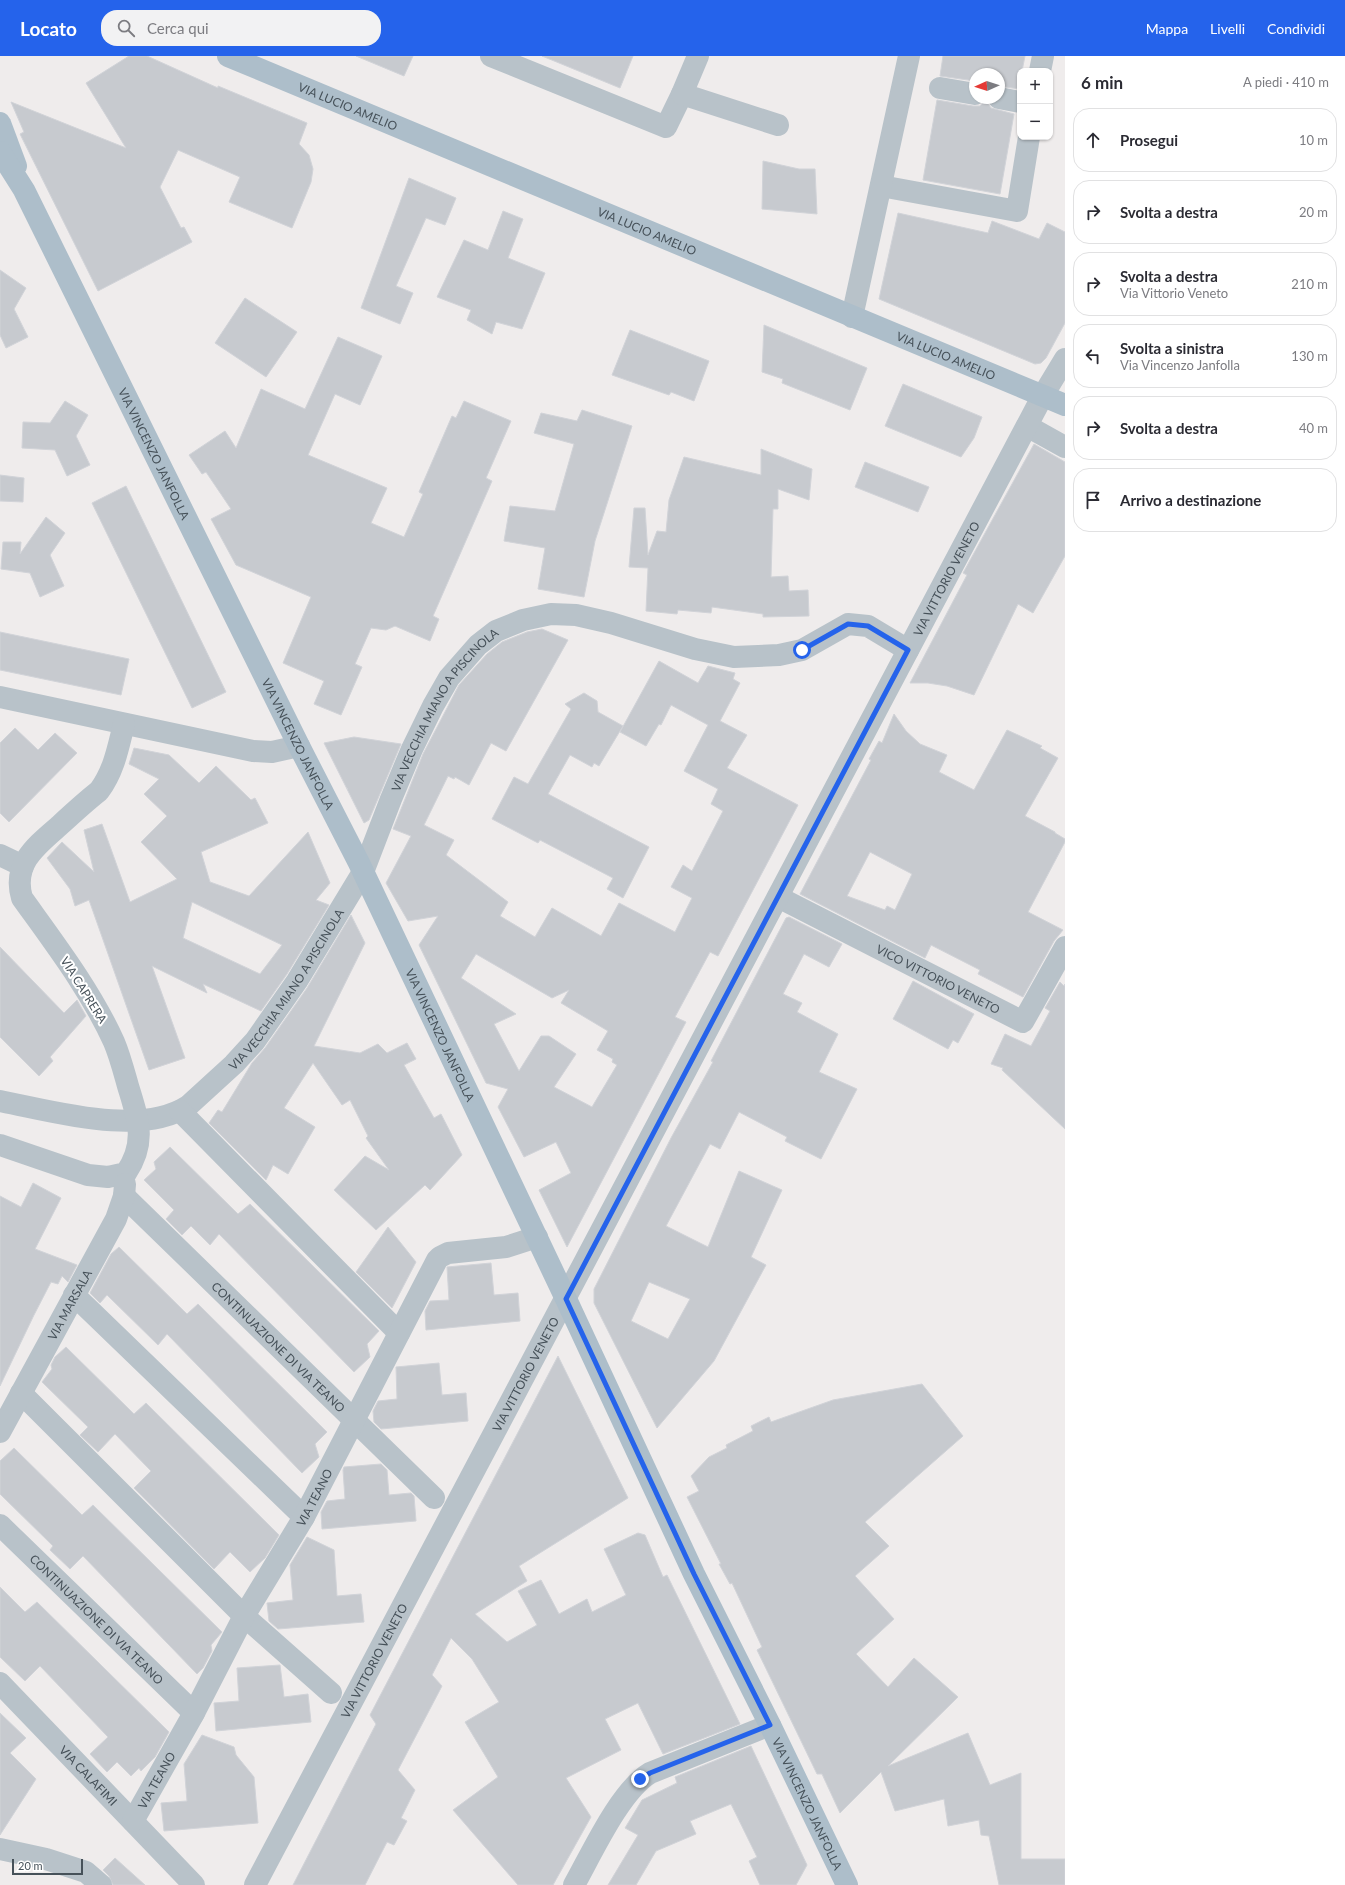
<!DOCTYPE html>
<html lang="it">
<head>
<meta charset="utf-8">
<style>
	:root { --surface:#fff; --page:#f2f2f3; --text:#2b2b33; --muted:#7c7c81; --line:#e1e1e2; --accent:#2563eb }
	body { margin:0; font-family:Lato,sans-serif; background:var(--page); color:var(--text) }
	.controls { position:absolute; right:12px; top:12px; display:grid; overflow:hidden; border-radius:8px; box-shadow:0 1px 3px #0004 }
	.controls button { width:36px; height:36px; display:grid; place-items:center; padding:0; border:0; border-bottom:1px solid var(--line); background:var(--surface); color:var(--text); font:20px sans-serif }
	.compass { position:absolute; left:969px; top:12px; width:36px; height:36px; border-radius:50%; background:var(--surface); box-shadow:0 1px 3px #0004; rotate:267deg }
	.scale { position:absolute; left:12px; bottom:10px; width:71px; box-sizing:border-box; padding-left:4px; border:2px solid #465159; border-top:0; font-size:11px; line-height:14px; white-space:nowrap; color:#465159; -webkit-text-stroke:3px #fff; paint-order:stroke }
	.stop { position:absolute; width:12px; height:12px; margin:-9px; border:3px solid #2563eb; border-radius:50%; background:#fff }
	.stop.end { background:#2563eb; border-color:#fff; box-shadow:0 1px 4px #0008 }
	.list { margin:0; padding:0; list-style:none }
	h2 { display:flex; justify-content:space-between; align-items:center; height:52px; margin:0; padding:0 16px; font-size:17px }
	h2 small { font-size:13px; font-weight:400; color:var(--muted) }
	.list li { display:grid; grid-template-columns:26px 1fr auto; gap:12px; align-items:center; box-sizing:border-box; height:64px; margin:0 8px 8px; padding:0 8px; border:1px solid var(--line); border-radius:16px }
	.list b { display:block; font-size:15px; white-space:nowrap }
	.list p { margin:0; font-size:13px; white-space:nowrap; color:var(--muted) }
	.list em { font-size:13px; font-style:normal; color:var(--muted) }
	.icon { flex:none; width:22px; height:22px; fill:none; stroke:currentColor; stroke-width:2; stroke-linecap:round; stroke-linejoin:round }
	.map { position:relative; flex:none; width:1065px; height:1829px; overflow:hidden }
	header { display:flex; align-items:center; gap:24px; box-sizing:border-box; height:56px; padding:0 20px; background:var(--accent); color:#fff }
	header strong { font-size:19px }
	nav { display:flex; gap:22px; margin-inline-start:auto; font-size:14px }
	.search { width:280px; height:36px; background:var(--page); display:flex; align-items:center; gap:10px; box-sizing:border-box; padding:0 14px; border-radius:16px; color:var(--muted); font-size:15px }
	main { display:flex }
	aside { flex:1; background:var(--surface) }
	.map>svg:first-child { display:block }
	.building { fill:#c7cacf; stroke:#d1d3d8; fill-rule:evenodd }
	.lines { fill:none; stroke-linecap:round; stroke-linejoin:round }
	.minor { stroke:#b8c2c9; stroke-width:22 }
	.major { stroke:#adbeca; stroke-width:22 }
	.route { stroke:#2563eb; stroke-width:5 }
	.labels { text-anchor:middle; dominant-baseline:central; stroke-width:4; stroke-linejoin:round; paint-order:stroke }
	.street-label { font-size:12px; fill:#465159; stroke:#fff }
</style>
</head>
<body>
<header>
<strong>Locato</strong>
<div class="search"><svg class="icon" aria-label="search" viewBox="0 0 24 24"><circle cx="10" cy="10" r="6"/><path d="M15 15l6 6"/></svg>Cerca qui</div>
<nav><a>Mappa</a><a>Livelli</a><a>Condividi</a></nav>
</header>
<main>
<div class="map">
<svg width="1065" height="1829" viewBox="0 0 1065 1829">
	<rect width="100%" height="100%" fill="#efecec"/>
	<!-- building -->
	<path class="building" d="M 129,0 L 147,0 L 218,32 L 218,30 L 307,67 L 299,88 L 309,99 L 313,113 L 311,126 L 292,172 L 229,146 L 240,121 L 178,94 L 160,131 L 181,172 L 184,171 L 192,186 L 98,235 L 20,78 L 24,76 L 11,46 L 126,92 L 86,27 Z
		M 356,0 L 413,0 L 404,20 Z
		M 542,0 L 633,0 L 620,32 Z
		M 943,0 L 1025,0 L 1022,15 L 1020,15 L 1019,33 L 999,30 L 999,18 L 975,18 L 975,25 L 940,20 Z
		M 987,42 L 987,46 L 991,52 L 1014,58 L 1000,138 L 923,124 L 937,44 L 973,50 L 980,50 Z
		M 763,105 L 799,113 L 815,113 L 817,158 L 762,153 Z
		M 409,122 L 456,142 L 445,169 L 426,162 L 396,230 L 413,237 L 400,268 L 361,252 Z
		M 503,155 L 523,163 L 508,202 L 545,217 L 522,273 L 496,266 L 492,278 L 467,264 L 471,254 L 437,241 L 464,184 L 488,194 Z
		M 898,157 L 988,177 L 992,165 L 1039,183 L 1047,167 L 1065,176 L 1065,267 L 1046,302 L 1041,307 L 1035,308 L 879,243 Z
		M 0,214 L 26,232 L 14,253 L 28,281 L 6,292 L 0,279 Z
		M 245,242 L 297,276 L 266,321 L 215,287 Z
		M 764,269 L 867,312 L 850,354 L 782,327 L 783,323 L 762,316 Z
		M 630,274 L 709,305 L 694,345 L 671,336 L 669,339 L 612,319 Z
		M 338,281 L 382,300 L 360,349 L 335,338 L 308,399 L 387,432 L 371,467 L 404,481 L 423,438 L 419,436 L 452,360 L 456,362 L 464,345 L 511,365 L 486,422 L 492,425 L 433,560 L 439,563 L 430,585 L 395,570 L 386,574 L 371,572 L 355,608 L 362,611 L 341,659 L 314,648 L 324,625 L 283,607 L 311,541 L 236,509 L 211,463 L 231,453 L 206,416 L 202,418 L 189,399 L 225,375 L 236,392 L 261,333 L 305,353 Z
		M 903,328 L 982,361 L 974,382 L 961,401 L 885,370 Z
		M 65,345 L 88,359 L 76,380 L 90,409 L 67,420 L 55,394 L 22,392 L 23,366 L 50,367 Z
		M 582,354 L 632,370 L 595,485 L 584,541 L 538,533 L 545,492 L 504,485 L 510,450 L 555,455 L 574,388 L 534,377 L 541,357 L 577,365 Z
		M 1034,388 L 1065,406 L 1065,500 L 1033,557 L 1018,548 L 974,639 L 947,630 L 928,627 L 910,627 L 967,519 L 963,517 Z
		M 761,393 L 812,413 L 809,444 L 778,433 L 778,453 L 773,453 L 771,521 L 788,520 L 789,535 L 808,534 L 809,560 L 763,561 L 763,558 L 712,551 L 711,557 L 678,554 L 677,558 L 646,555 L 648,512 L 629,511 L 634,452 L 645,452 L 648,499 L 657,475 L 666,476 L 669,444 L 684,401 L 761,419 Z
		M 865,406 L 929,431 L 918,456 L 855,431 Z
		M 0,419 L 24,422 L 23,446 L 0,445 Z
		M 126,430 L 226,636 L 192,652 L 92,447 Z
		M 46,461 L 65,477 L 50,499 L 64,530 L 40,541 L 30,517 L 1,513 L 3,486 L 21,486 L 20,498 Z
		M 542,573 L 568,584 L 506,695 L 491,687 L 469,729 L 455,721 L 454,723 L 448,720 L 424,769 L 454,784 L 446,799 L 508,846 L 500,860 L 535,881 L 552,852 L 601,880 L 619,847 L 675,876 L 692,842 L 671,831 L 683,809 L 692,815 L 723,755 L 711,748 L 718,733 L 684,715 L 708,669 L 671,649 L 661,669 L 659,668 L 646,690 L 620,676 L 659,605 L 698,627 L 708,610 L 735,617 L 733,623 L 740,627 L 720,665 L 747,679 L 727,712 L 798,749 L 718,900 L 710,896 L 675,961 L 686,966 L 567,1191 L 539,1134 L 571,1117 L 556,1086 L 524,1101 L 498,1051 L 508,1033 L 486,1027 L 419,889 L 438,860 L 408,865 L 386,827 L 411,780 L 393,773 L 423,698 L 459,629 L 487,598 L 502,586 L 527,576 ZM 476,898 L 552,942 L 569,934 L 561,947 L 608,975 L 597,994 L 613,1003 L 612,1006 L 617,1009 L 592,1051 L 554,1031 L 576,998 L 549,980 L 541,980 L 519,1015 L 494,968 L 516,958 L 461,922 Z
		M 0,576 L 129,603 L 121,639 L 0,614 Z
		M 584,637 L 597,645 L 598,656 L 623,670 L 599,710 L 594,707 L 592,711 L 570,699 L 548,738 L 649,791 L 623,842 L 607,833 L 613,822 L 540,784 L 538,787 L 492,763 L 514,721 L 528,728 L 571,653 L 565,648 Z
		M 894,658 L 906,675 L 920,688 L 947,699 L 939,716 L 974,734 L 1007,674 L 1042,690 L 1040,692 L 1058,702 L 1025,760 L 1055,776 L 1055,777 L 1065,783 L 1065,786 L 1028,856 L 1063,874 L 1054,885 L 1023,941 L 978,918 L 980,914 L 931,889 L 925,902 L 800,838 L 871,704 L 869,703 L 879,685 L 882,687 ZM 870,796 L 912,818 L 895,854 L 887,850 L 885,854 L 847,840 Z
		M 15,672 L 38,694 L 55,677 L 77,697 L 9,766 L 0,757 L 0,687 Z
		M 354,681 L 401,688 L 369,764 L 364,767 L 347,733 L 348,732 L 347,733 L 324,687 Z
		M 134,692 L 169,699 L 199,727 L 216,710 L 251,744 L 255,742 L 268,767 L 201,796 L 210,826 L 249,840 L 308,776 L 330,827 L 316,844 L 329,849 L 287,918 L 261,955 L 203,928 L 207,937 L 152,910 L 185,1002 L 149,1014 L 89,844 L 75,850 L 70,833 L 47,802 L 62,786 L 94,816 L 84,774 L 102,768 L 130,846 L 177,823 L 141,786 L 167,760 L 144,738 L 159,723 L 129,708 ZM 192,846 L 282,889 L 260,918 L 183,882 Z
		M 351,859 L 365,887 L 314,990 L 360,997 L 378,988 L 387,997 L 407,987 L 416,1003 L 404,1009 L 434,1062 L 441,1058 L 462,1099 L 430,1134 L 425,1129 L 376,1174 L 334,1134 L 365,1100 L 389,1114 L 366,1082 L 368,1080 L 350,1044 L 342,1049 L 313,1007 L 284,1052 L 315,1071 L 288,1118 L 273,1109 L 266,1124 L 209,1067 L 218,1054 L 222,1056 L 252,1007 L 265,992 L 307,932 Z
		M 789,861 L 842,888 L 829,911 L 804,898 L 783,938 L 802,947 L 797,956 L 838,978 L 819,1016 L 857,1033 L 821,1103 L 785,1085 L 787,1081 L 739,1056 L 720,1093 L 710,1088 L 666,1170 L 708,1191 L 739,1115 L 782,1134 L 751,1201 L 766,1209 L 714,1305 L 657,1372 L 594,1247 L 594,1233 L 671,1082 L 713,1006 L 711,1005 L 786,862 ZM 649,1226 L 690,1243 L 668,1283 L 631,1265 Z
		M 0,891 L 64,957 L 77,944 L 86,960 L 50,1001 L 53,1005 L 39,1020 L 0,981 Z
		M 913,925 L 974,958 L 958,987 L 953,984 L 948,993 L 893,963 Z
		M 1060,926 L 1064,930 L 1065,928 L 1065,1073 L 1002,1014 L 1003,1012 L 991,1008 L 1005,978 L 1031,990 L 1050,955 L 1045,952 Z
		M 170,1091 L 238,1158 L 250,1148 L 379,1275 L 367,1288 L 370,1301 L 354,1316 L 219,1178 L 210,1189 L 191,1170 L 182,1179 L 166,1163 L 174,1154 L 144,1124 L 156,1113 L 154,1106 Z
		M 33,1127 L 61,1142 L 35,1193 L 77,1209 L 68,1226 L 62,1220 L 58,1228 L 51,1226 L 34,1259 L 0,1330 L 0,1140 L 21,1151 Z
		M 388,1171 L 416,1206 L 392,1252 L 356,1216 Z
		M 119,1191 L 187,1258 L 198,1248 L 327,1376 L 315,1388 L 319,1401 L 302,1417 L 167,1278 L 158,1289 L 107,1239 L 100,1247 L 90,1237 L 111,1198 Z
		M 491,1207 L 494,1239 L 518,1237 L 520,1265 L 426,1274 L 425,1255 L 430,1245 L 449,1244 L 447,1211 Z
		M 66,1291 L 134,1358 L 146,1347 L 279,1479 L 265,1502 L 250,1516 L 230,1496 L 214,1513 L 134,1432 L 151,1415 L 115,1378 L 98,1396 L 80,1379 L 88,1371 L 42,1326 L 52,1313 L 51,1309 L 55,1301 Z
		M 558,1300 L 628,1442 L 519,1510 L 527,1525 L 475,1558 L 507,1586 L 537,1569 L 518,1535 L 541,1524 L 559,1558 L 587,1543 L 592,1556 L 626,1539 L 604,1493 L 638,1477 L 645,1479 L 663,1521 L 667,1519 L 740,1668 L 663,1698 L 638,1647 L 605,1663 L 621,1694 L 566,1722 L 591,1761 L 553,1829 L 518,1829 L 453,1754 L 498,1721 L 465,1666 L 499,1646 L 472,1603 L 451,1582 L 432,1619 L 442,1630 L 398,1714 L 415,1734 L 401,1762 L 407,1765 L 394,1789 L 387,1786 L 365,1829 L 293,1829 L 376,1668 L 370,1659 Z
		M 439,1307 L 442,1339 L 466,1337 L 468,1365 L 381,1373 L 374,1366 L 373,1355 L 378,1345 L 397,1343 L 396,1311 Z
		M 922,1328 L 963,1380 L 865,1466 L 889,1490 L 855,1520 L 894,1563 L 856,1598 L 888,1631 L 914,1602 L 958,1641 L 888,1710 L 968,1677 L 990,1729 L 1021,1717 L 1021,1803 L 1065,1803 L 1065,1829 L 999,1829 L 989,1780 L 981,1779 L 979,1764 L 948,1770 L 944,1743 L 895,1755 L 881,1716 L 840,1757 L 822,1718 L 817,1718 L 757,1594 L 762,1591 L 732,1527 L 730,1528 L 719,1508 L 721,1508 L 687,1441 L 699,1435 L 691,1420 L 709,1401 L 727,1392 L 726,1389 L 753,1375 L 751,1370 L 769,1361 L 771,1366 L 833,1344 Z
		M 14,1392 L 82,1459 L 93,1449 L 222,1576 L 211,1589 L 212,1595 L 203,1612 L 197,1618 L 83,1500 L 70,1513 L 50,1494 L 53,1490 L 0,1438 L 0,1405 Z
		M 381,1408 L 387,1414 L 389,1439 L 411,1437 L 414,1440 L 416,1465 L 322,1473 L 321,1456 L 327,1445 L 345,1443 L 343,1414 L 344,1411 Z
		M 307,1481 L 334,1494 L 337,1540 L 361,1538 L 364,1566 L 278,1573 L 269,1565 L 267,1547 L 293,1544 L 290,1509 Z
		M 0,1531 L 25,1556 L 37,1546 L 169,1676 L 155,1701 L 141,1715 L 139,1712 L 131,1720 L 117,1706 L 107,1716 L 90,1698 L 108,1681 L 40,1610 L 25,1625 L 0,1601 Z
		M 280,1609 L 284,1641 L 308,1638 L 311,1666 L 216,1675 L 214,1647 L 239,1645 L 237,1612 Z
		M 0,1657 L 26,1682 L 10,1697 L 36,1723 L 0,1779 Z
		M 202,1679 L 234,1691 L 236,1699 L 254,1721 L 258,1767 L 164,1775 L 161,1747 L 187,1745 L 184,1708 Z
		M 751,1690 L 807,1809 L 796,1829 L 760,1829 L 749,1805 L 757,1801 L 731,1748 L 690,1765 L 696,1778 L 656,1795 L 636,1829 L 608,1829 L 638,1779 L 625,1772 L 642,1744 L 677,1727 L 675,1721 Z
		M 115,1802 L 145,1829 L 113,1829 L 109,1820 L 103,1814 Z"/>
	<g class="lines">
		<!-- minor -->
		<g class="minor">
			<path d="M 491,0 L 666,71 L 682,38"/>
			<path d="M 698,0 L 682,38 L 778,69"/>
			<path d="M 1040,15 L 1043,0"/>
			<path d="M 940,32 L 975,38"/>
			<path d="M 999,42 L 1020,46"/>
			<path d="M 881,130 L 1017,155 L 1029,81"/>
			<path d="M 852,261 L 909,0"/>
			<path d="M 1027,370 L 1065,391"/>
			<path d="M 0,641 L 253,695 L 272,696 L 299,690"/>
			<path d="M 0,799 L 23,810"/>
			<path id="s1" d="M 778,841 L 1023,966 L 1065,891"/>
			<path id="s2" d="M 0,1045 C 53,1055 140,1081 188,1050 L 234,1008 L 255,985 L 297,925 L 363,816 L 391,743 L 412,693 L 433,650 L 449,622 L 478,589 L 496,575 L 523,564 L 551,558 L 576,559 L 611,567 L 695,593 L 734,601 L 779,599 L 802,594 L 848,568 L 868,570 L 908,594"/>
			<path d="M 180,1055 L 399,1277"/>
			<path d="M 0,1089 L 88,1119 L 108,1121 L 126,1117 C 147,1086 138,1063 128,1030 C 124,1016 120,1000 114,986 C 91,935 55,888 22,842 C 12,808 36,790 59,770 C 72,758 85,746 99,735 C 114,715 118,692 124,668"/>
			<path id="s3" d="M 124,1140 L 434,1442"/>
			<path d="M 74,1239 L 304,1461"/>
			<path d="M 21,1337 L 244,1560 L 331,1637"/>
			<path id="s4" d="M 0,1376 L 116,1163 L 124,1140 L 125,1128"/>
			<path id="s5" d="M 0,1469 L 194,1657"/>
			<path id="s6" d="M 0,1627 L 194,1829"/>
			<path id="s7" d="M 133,1765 L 194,1657 L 244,1560 L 304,1461 L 437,1204 L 440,1201 L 448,1197 L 506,1191 L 537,1181"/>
			<path d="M 0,1793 L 46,1803 L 86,1816 L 101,1829"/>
			<path id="s8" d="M 255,1829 L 1042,341 L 1065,303"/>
			<path d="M 574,1829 C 592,1797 620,1735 650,1717 L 770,1669"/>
		</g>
		<!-- major -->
		<g class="major">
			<path id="s9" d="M 228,0 L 1065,349"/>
			<path d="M 0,67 L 16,110"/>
			<path id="s10" d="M 0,96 L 24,134 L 299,690 L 359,807 L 566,1243 L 694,1518 L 770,1669 L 847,1829"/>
		</g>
	</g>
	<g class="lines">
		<!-- route -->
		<path class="route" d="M 640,1723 L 650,1717 L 770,1669 L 694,1518 L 566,1243 L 908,594 L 868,570 L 848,568 L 802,594"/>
	</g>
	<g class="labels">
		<!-- street labels -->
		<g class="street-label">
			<text stroke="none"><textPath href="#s9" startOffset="130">VIA LUCIO AMELIO</textPath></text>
			<text stroke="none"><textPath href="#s9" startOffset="454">VIA LUCIO AMELIO</textPath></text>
			<text stroke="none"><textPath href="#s9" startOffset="778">VIA LUCIO AMELIO</textPath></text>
			<text stroke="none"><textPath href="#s10" startOffset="339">VIA VINCENZO JANFOLLA</textPath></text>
			<text stroke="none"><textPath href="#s8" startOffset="1478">VIA VITTORIO VENETO</textPath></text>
			<text stroke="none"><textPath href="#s2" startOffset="670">VIA VECCHIA MIANO A PISCINOLA</textPath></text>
			<text stroke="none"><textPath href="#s10" startOffset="663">VIA VINCENZO JANFOLLA</textPath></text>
			<text stroke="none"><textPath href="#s1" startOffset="180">VICO VITTORIO VENETO</textPath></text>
			<text stroke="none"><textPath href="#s2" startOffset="346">VIA VECCHIA MIANO A PISCINOLA</textPath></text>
			<text transform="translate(84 934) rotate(58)">VIA CAPRERA</text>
			<text stroke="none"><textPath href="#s10" startOffset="987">VIA VINCENZO JANFOLLA</textPath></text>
			<text stroke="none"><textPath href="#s4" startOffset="145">VIA MARSALA</textPath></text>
			<text stroke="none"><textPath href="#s3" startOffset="216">CONTINUAZIONE DI VIA TEANO</textPath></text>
			<text stroke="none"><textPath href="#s8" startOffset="578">VIA VITTORIO VENETO</textPath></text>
			<text stroke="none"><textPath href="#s7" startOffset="371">VIA TEANO</textPath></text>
			<text stroke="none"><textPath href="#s5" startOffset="135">CONTINUAZIONE DI VIA TEANO</textPath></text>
			<text stroke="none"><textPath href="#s8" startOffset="254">VIA VITTORIO VENETO</textPath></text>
			<text stroke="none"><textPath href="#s6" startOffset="128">VIA CALAFIMI</textPath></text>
			<text stroke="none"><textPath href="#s7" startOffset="47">VIA TEANO</textPath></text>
			<text stroke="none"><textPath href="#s10" startOffset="1839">VIA VINCENZO JANFOLLA</textPath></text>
		</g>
	</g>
</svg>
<div class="controls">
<button>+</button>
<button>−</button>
</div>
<svg class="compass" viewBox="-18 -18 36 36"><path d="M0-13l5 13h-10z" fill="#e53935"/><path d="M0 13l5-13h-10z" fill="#7c7c81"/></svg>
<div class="scale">20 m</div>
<div class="stop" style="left:802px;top:594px"></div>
<div class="stop end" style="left:640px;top:1723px"></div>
</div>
<aside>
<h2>6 min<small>A piedi · 410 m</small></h2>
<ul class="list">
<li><svg class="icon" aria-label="ahead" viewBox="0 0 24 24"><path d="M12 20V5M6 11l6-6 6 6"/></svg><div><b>Prosegui</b></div><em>10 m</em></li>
<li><svg class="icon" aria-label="right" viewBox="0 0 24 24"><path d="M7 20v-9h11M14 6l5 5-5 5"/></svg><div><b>Svolta a destra</b></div><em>20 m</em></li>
<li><svg class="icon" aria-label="right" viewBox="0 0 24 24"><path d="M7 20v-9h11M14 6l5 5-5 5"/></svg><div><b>Svolta a destra</b><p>Via Vittorio Veneto</p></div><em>210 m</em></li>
<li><svg class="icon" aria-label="left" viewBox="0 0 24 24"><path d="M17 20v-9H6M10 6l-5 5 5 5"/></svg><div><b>Svolta a sinistra</b><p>Via Vincenzo Janfolla</p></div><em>130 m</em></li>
<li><svg class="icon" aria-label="right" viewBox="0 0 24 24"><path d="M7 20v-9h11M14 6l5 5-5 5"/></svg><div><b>Svolta a destra</b></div><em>40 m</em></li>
<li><svg class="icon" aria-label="arrive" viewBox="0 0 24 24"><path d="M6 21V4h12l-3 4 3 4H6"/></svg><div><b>Arrivo a destinazione</b></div></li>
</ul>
</aside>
</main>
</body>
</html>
